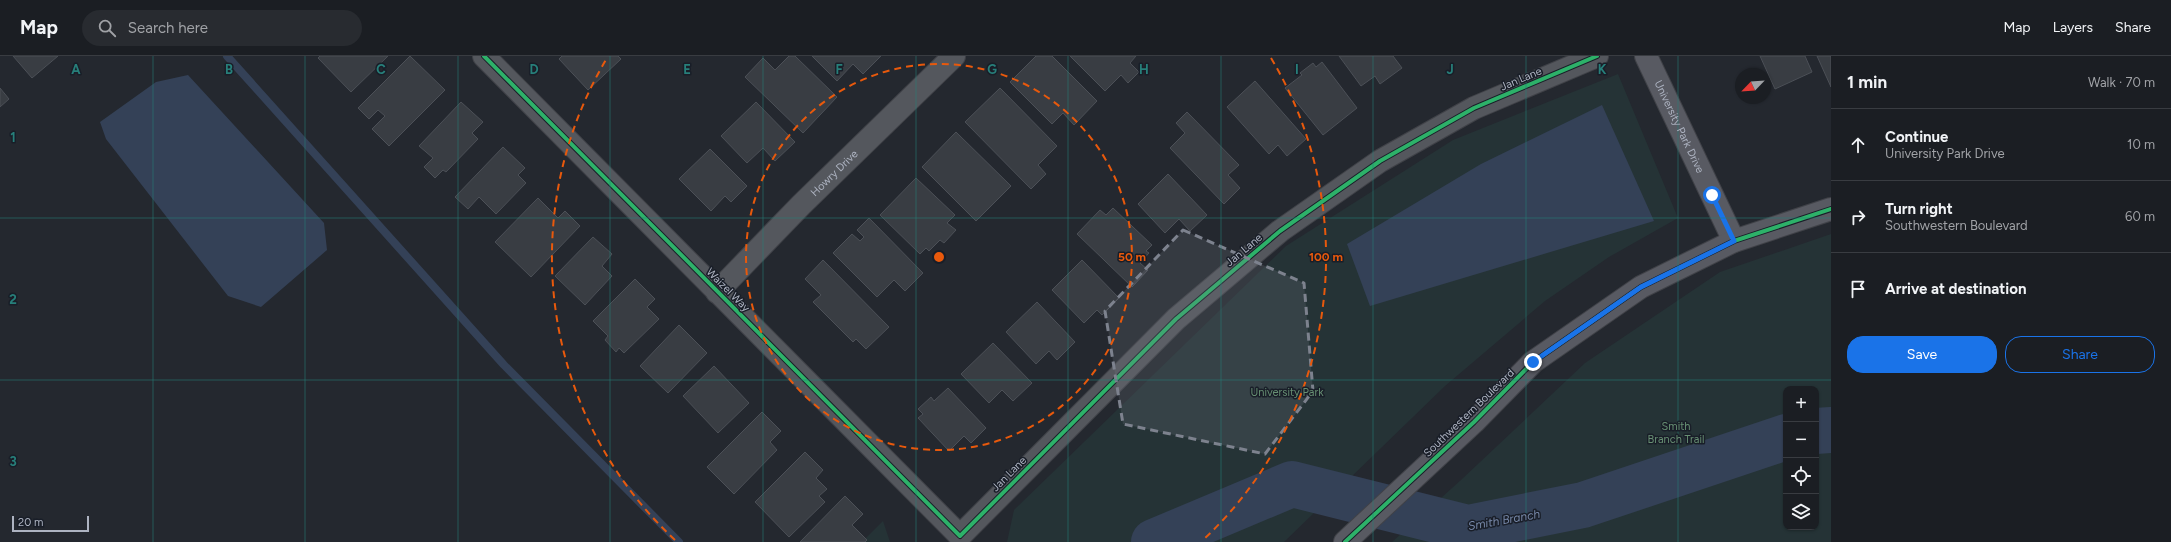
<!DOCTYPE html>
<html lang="en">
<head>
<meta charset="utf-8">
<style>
	:root { --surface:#1b1e23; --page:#282b30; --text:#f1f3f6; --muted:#a0a2a6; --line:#393c41; --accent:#1a73e8 }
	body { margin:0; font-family:Figtree,sans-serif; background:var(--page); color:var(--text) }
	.controls { position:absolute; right:12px; bottom:12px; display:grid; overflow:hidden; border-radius:8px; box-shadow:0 1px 3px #0004 }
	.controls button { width:36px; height:36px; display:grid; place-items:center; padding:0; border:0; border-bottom:1px solid var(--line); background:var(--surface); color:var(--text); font:20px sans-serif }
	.compass { position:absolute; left:1735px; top:12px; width:36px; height:36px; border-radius:50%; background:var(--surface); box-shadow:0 1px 3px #0004; rotate:245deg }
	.scale { position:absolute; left:12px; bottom:10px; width:77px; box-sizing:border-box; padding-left:4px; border:2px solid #adb3c1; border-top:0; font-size:11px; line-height:14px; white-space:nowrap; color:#adb3c1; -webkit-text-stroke:3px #191e28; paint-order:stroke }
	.stop { position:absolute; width:12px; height:12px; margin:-9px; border:3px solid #1a73e8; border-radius:50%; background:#fff }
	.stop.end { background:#1a73e8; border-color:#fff; box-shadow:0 1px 4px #0008 }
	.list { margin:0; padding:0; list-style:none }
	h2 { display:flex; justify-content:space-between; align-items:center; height:52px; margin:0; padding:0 16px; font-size:17px }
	h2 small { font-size:13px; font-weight:400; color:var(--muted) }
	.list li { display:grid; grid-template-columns:26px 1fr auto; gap:12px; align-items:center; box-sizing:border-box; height:72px; padding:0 16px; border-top:1px solid var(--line) }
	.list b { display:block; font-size:15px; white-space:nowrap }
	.list p { margin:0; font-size:13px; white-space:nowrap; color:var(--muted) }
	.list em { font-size:13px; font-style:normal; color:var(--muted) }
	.actions { display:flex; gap:8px; padding:12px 16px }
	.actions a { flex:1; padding:9px 0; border:1px solid var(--accent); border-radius:16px; text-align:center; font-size:14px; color:var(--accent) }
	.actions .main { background:var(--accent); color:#fff }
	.icon { flex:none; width:22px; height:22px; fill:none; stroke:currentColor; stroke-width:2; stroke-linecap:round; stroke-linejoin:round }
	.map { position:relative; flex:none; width:1831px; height:486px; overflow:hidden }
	header { display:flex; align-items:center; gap:24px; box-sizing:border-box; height:56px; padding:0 20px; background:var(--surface); border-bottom:1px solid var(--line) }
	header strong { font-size:19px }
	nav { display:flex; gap:22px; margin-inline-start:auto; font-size:14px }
	.search { width:280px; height:36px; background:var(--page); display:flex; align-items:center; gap:10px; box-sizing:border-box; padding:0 14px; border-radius:22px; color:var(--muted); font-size:15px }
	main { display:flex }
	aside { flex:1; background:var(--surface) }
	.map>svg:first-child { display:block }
	.green { fill:#253336; fill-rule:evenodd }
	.water { fill:#344157 }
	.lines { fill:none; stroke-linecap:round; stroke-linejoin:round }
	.stream { stroke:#344157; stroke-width:8 }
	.river { stroke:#344157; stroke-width:46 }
	.building { fill:#393d43; stroke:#4c5057 }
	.street-casing { stroke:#404248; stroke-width:24 }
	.secondary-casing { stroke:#404248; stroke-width:24 }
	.street { stroke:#54575d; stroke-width:22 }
	.secondary { stroke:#585a62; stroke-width:22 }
	.cycleway-casing { stroke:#191e28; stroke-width:6 }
	.cycleway { stroke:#2db169; stroke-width:4 }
	.route { stroke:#1a73e8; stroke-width:5 }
	.marked { fill:#7d828e; fill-opacity:0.2; stroke:#7d828e; stroke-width:3; stroke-dasharray:8 5; stroke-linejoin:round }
	.grid { fill:none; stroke:#277f7a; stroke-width:1; stroke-opacity:0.55 }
	.ring { fill:none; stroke:#e8590c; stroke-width:2; stroke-dasharray:7 5 }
	.labels { text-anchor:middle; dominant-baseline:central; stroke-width:3; stroke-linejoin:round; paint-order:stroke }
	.street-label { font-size:11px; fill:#adb3c1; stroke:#191e28 }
	.park-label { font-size:11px; fill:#678f73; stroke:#191e28 }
	.water-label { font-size:12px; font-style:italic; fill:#7788a8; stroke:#191e28 }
	.grid-label { font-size:13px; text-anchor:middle; font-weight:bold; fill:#277f7a; stroke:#191e28; stroke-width:3; stroke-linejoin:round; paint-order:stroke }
	.centre { fill:#e8590c; stroke:#191e28; stroke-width:2 }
	.ring-label { font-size:12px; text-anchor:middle; font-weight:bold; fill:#e8590c; stroke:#191e28; stroke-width:3; stroke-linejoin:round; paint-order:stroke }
</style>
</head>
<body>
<header>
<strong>Map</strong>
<div class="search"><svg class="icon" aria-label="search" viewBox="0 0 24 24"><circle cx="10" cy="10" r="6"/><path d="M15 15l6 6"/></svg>Search here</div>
<nav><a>Map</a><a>Layers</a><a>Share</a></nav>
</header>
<main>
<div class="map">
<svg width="1831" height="486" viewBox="0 0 1831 486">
	<rect width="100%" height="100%" fill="#24282f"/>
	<!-- green -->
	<path class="green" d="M 1618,18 L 1678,162 L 1609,201 L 1545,245 L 1445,330 L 1284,486 L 1007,486 L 1014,454 L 1286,190 L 1453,84 Z
		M 1831,178 L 1831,486 L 1392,486 L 1461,424 L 1585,307 L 1720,216 ZM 1786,333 L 1816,333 L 1816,471 L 1786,471 Z
		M 883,465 L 890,486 L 862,486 Z"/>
	<!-- water -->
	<path class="water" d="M 188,19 L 324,167 L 327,194 L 261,251 L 228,240 L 106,83 L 100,66 L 156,26 Z
		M 1602,49 L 1654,165 L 1370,250 L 1347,188 L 1481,108 Z"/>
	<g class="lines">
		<!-- stream -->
		<path class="stream" d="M 227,0 L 504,309 L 679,486"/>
		<!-- river -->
		<path class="river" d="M 1816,375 L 1831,374
			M 1154,486 L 1292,428 L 1468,472 L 1583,449 L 1786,381"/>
	</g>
	<!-- building -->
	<path class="building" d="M 13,0 L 58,0 L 32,22 Z
		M 320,0 L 388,0 L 351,36 L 318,2 Z
		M 410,0 L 445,34 L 389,90 L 372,73 L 385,60 L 378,54 L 369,63 L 358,52 Z
		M 562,0 L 618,0 L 621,3 L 588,34 L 559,3 Z
		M 789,0 L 795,0 L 837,41 L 803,77 L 745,21 L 763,2 L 775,14 Z
		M 812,0 L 881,0 L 863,18 L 853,8 L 837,25 Z
		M 1036,0 L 1052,0 L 1097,45 L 1074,69 L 1063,57 L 1052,68 L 1010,26 Z
		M 1070,0 L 1136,0 L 1130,7 L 1139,16 L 1128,27 L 1121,19 L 1105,35 Z
		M 1339,0 L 1393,0 L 1402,12 L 1380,28 L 1375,20 L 1361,30 Z
		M 1760,0 L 1805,0 L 1812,16 L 1775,33 Z
		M 1817,0 L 1831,0 L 1831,31 Z
		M 1322,6 L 1357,52 L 1323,79 L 1285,32 L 1302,19 L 1300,17 L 1313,7 L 1316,11 Z
		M 1255,25 L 1306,83 L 1287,100 L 1278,89 L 1269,98 L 1227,51 Z
		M 0,32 L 9,43 L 0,51 Z
		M 1000,32 L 1057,90 L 1038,109 L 1046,118 L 1031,133 L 965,66 Z
		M 461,46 L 483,66 L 472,77 L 478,83 L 446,116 L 443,114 L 435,122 L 424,111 L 433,102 L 419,90 Z
		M 756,46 L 795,86 L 775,105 L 763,92 L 747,107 L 721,80 Z
		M 1187,56 L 1239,109 L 1228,119 L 1240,132 L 1224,148 L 1170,92 L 1185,77 L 1176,67 Z
		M 956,76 L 1011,130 L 976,165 L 922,111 Z
		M 503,91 L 525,112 L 518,119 L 526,127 L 496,158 L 479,141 L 468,153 L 455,141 Z
		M 710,93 L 747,130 L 731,146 L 725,140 L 711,155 L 679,123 Z
		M 1168,118 L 1207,159 L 1190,175 L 1179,163 L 1165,177 L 1138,148 Z
		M 916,122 L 955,159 L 947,167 L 956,174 L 944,187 L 940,184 L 929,195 L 926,192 L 920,198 L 880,159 Z
		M 538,142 L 558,162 L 565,155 L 580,170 L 531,221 L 495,186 Z
		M 1113,152 L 1152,189 L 1146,195 L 1149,197 L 1140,207 L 1148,214 L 1132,231 L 1077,178 L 1100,154 L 1106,159 Z
		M 869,162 L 923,217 L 905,235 L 894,224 L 877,241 L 833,197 L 852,178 L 860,185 L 864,181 L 857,174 Z
		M 593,181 L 612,198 L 602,210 L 612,220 L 585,249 L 555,220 Z
		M 823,204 L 889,271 L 866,293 L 856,283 L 853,286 L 813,246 L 821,239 L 805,223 Z
		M 1082,204 L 1119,242 L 1102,259 L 1097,254 L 1084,267 L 1052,234 Z
		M 635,223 L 655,243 L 647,251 L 659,263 L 624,297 L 619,292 L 616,296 L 605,284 L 608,280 L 593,265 Z
		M 1037,246 L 1075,286 L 1057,304 L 1049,295 L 1036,308 L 1006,276 Z
		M 679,269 L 707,297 L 668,337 L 640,310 Z
		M 993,287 L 1032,327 L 1013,345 L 1002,334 L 989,347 L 961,318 Z
		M 714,310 L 749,347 L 718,377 L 683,340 Z
		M 948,332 L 986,372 L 971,387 L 964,380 L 949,395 L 918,362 L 923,358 L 918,353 L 931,341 L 934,345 Z
		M 762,356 L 781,375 L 770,386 L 777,394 L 734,438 L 707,411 Z
		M 805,396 L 823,414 L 816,422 L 827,433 L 819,440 L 825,446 L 789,481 L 755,446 Z
		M 845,440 L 863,458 L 852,469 L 867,484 L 865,486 L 800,486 Z"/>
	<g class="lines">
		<!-- street casing -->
		<g class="street-casing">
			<g id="street">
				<path d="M 484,0 L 960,480 L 1176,263 L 1280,175 L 1380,105 L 1474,52 L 1597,0"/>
				<path id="s1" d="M 717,236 L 801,149 L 954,0"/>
			</g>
		</g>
		<!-- secondary casing -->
		<g class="secondary-casing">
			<g id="secondary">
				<path id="s2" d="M 1646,0 L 1734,185"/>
				<path d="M 1345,486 L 1474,366 L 1533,306 L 1641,231 L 1734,185 L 1831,153"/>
			</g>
		</g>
		<!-- street -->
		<use href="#street" class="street"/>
		<!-- secondary -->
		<use href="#secondary" class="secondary"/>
		<!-- cycleway casing -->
		<g class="cycleway-casing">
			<path id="cycleway" d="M 484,0 L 960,480 L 1176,263 L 1280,175 L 1380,105 L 1474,52 L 1597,0
				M 1345,486 L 1474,366 L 1533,306 L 1641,231 L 1734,185 L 1831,153"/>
		</g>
		<!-- cycleway -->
		<use href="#cycleway" class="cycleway"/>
	</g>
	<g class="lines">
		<!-- route -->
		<path class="route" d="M 1533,306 L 1641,231 L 1734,185 L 1712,139"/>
	</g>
	<!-- marked area -->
	<path class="marked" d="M 1183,174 L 1304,227 L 1313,335 L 1265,398 L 1123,368 L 1105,255 Z"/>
	<!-- grid -->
	<path class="grid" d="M 153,0 L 153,486M 305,0 L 305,486M 458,0 L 458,486M 610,0 L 610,486M 763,0 L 763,486M 916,0 L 916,486M 1068,0 L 1068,486M 1221,0 L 1221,486M 1373,0 L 1373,486M 1526,0 L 1526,486M 1678,0 L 1678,486M 0,162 L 1831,162M 0,324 L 1831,324"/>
	<!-- distance rings -->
	<g class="ring">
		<circle cx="939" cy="201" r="193"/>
		<path d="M675 484A387 387 0 0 1 607 2M1271 2A387 387 0 0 1 1203 484"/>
	</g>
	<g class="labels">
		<!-- street labels -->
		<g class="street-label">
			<text transform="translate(1521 23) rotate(-23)">Jan Lane</text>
			<text stroke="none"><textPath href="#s2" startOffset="78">University Park Drive</textPath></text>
			<text stroke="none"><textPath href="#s1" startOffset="167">Howry Drive</textPath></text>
			<text transform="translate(1244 194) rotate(-40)">Jan Lane</text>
			<text transform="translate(728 234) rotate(45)">Waizel Way</text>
			<text transform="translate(1469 357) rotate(-44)">Southwestern Boulevard</text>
			<text transform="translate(1009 418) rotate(-45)">Jan Lane</text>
		</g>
		<!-- park labels -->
		<g class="park-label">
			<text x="1287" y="336">University Park</text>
			<text x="1676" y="370">Smith<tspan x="1676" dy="13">Branch Trail</tspan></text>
		</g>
		<!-- water labels -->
		<g class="water-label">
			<text transform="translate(1504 464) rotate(-10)">Smith Branch</text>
		</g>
	</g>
	<g class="grid-label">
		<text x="76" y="18">A</text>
		<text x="229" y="18">B</text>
		<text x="381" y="18">C</text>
		<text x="534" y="18">D</text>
		<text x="687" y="18">E</text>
		<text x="839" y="18">F</text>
		<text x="992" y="18">G</text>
		<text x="1144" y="18">H</text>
		<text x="1297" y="18">I</text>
		<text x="1450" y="18">J</text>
		<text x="1602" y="18">K</text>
		<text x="13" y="86">1</text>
		<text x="13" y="248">2</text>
		<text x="13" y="410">3</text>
	</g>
	<circle cx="939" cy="201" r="6" class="centre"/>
	<g class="ring-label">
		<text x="1132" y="205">50 m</text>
		<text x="1326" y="205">100 m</text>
	</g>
</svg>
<div class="controls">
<button>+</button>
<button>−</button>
<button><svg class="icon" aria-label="locate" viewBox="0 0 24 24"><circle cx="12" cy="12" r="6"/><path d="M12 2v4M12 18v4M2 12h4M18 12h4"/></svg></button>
<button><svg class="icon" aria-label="layers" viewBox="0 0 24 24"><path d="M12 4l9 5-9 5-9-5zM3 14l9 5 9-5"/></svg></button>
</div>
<svg class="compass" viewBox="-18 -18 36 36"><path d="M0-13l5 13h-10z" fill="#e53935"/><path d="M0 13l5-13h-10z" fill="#a0a2a6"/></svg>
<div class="scale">20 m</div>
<div class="stop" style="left:1712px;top:139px"></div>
<div class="stop end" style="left:1533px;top:306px"></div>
</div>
<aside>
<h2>1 min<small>Walk · 70 m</small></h2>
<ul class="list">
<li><svg class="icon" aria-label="ahead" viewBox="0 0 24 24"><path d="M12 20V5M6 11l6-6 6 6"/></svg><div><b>Continue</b><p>University Park Drive</p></div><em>10 m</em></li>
<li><svg class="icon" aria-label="right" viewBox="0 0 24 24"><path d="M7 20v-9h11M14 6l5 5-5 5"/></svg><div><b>Turn right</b><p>Southwestern Boulevard</p></div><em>60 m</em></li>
<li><svg class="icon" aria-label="arrive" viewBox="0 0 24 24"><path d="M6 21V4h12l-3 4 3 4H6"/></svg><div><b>Arrive at destination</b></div></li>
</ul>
<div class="actions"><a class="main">Save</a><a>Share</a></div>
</aside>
</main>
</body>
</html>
